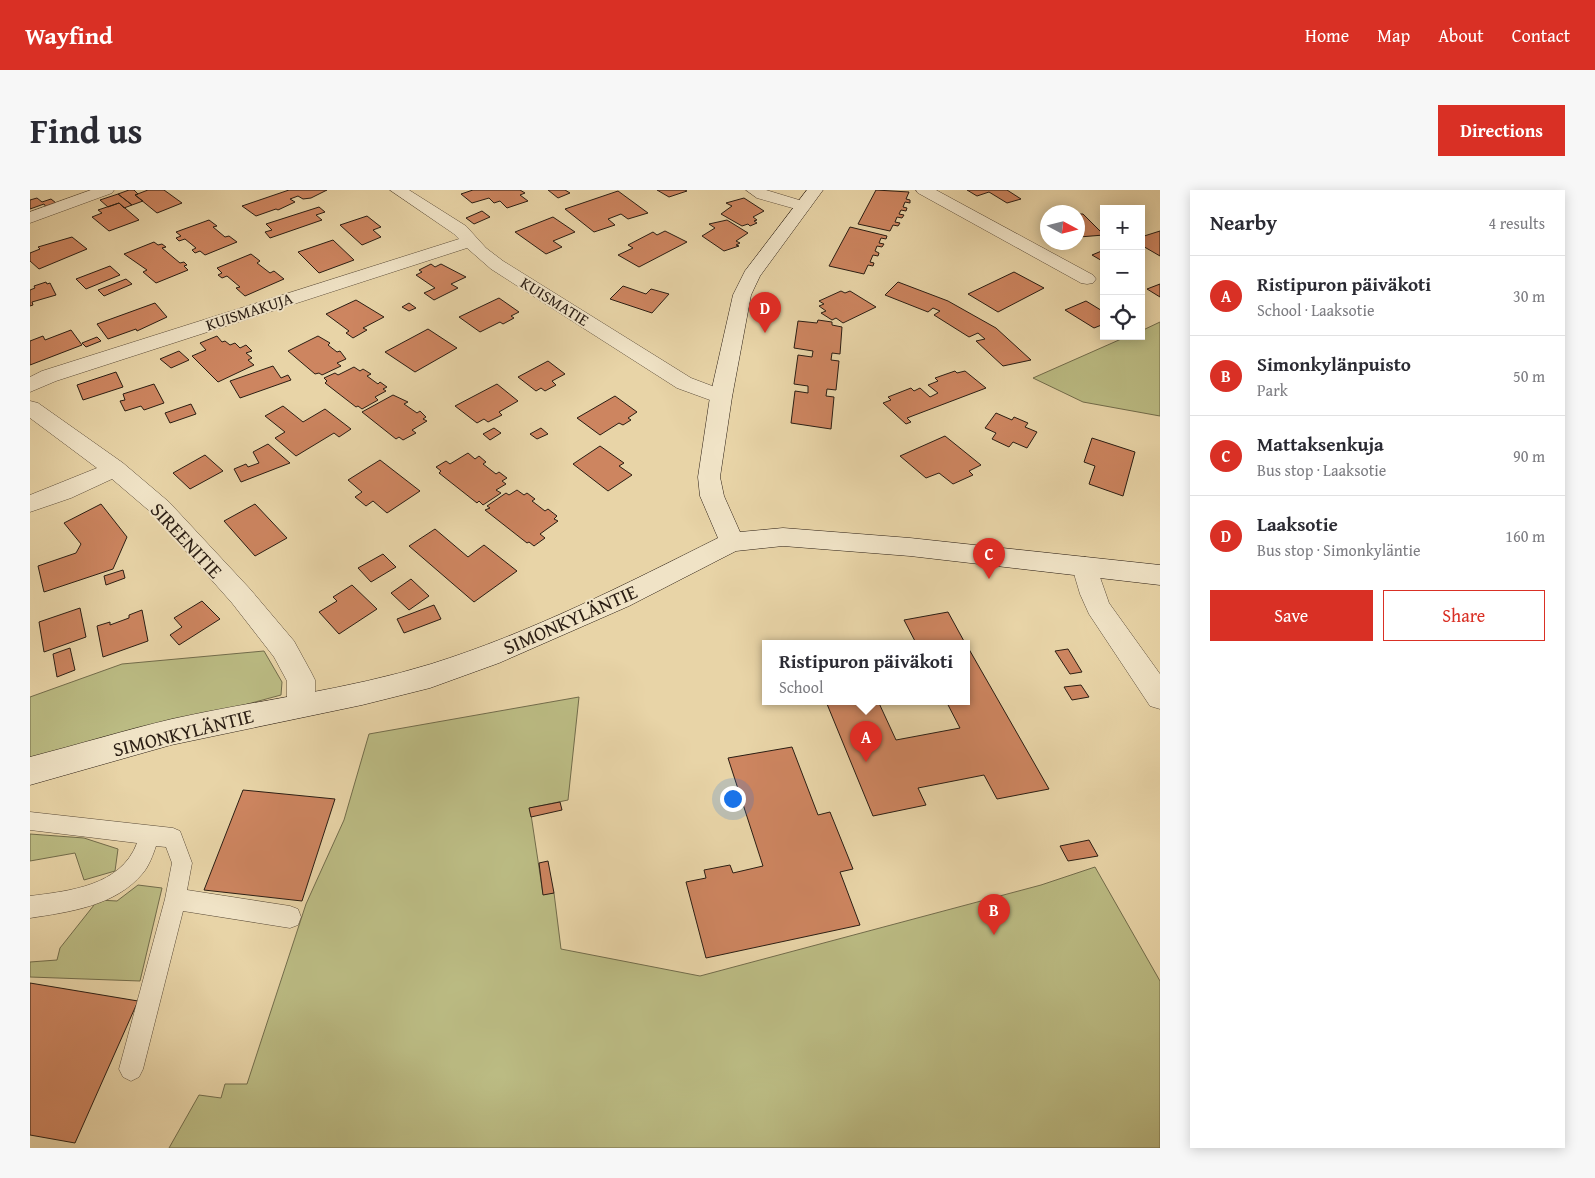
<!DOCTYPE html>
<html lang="en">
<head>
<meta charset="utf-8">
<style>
	:root { --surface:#fff; --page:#f7f7f7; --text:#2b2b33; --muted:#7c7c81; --line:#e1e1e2; --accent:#d93025 }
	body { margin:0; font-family:"Gentium Book Plus",serif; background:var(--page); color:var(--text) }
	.controls { position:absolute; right:15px; top:15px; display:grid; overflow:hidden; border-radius:0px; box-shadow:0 2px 12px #0003 }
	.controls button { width:45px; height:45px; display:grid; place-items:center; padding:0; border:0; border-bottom:1px solid var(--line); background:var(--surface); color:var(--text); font:25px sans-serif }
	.compass { position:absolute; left:1010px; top:15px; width:45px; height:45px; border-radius:50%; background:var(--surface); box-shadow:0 2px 12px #0003; rotate:97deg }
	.you { position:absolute; left:702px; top:608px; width:18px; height:18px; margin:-12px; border:4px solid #fff; border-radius:50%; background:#1a73e8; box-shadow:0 0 0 8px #1a73e833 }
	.badge { display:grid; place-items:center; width:32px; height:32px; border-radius:50%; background:var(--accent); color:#fff; font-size:16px; font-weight:700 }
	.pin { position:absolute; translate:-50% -41px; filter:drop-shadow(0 1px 2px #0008) }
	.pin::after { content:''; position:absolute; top:26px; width:18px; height:15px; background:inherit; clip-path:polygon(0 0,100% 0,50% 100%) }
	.popup { position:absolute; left:732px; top:450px; width:208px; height:65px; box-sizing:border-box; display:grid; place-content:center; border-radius:0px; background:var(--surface); filter:drop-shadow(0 1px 4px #0005); font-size:16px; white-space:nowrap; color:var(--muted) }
	.popup b { font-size:19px; color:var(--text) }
	.popup::after { content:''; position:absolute; left:50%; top:100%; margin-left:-10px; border:10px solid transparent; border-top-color:var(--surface) }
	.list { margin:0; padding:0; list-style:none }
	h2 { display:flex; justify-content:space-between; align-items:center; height:65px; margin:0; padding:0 20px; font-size:21px }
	h2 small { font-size:16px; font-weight:400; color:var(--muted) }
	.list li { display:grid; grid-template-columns:32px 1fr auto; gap:15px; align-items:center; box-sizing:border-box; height:80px; padding:0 20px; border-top:1px solid var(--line) }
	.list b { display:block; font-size:19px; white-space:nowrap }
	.list p { margin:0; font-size:16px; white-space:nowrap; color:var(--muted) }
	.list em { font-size:16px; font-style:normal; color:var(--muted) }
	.actions { display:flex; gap:10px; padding:15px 20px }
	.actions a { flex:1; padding:11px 0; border:1px solid var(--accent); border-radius:0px; text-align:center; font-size:18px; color:var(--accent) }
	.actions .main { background:var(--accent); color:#fff }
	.icon { flex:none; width:28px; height:28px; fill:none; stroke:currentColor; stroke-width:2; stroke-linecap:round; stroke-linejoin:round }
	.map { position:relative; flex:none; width:1130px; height:958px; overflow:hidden; border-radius:0px }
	header { display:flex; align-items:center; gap:30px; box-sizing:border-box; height:70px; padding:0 25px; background:var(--accent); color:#fff }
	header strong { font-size:24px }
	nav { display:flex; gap:28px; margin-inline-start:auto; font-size:18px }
	.intro { display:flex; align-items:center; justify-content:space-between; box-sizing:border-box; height:120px; padding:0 30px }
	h1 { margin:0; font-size:35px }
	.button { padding:12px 22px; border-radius:0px; background:var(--accent); color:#fff; font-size:18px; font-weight:700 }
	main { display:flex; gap:30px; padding:0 30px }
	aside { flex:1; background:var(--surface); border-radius:0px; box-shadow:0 2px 12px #0003 }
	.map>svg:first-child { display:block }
	.green { fill:#bbbb83; stroke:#726c4b }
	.building { fill:#cd8560; stroke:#2a1d13 }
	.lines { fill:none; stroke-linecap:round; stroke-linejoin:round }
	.lane-casing { stroke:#5a4b38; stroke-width:1 }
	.street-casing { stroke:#5a4b38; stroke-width:1 }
	.secondary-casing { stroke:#2a1d13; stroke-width:1 }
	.lane { fill:#f0e3c6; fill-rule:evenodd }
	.street { fill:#f0e3c6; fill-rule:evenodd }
	.secondary { fill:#f0e3c6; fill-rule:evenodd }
	.labels { text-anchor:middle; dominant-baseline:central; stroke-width:4; stroke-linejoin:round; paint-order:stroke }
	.far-street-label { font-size:16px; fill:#2a1d13; stroke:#f0e3c6 }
	.street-label { font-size:20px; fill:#2a1d13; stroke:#f0e3c6 }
</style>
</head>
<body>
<header>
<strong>Wayfind</strong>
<nav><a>Home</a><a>Map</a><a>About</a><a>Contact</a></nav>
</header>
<div class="intro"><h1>Find us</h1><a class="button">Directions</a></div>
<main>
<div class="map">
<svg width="1130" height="958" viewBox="0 0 1130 958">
	<rect width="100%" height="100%" fill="#e8d4a7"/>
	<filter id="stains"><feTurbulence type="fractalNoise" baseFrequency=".004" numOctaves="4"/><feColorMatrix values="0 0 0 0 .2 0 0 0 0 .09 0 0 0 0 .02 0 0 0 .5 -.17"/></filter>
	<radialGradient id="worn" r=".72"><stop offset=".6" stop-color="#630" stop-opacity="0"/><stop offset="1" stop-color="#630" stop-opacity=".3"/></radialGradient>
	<!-- green -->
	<path class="green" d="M 1130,132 L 1130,226 L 1053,212 L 1003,188 L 1098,146 L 1111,146 L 1111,141 Z
		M 234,461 L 252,492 L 251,505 L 0,573 L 0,507 L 92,474 Z
		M 549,507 L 538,610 L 500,618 L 513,704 L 524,703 L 531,759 L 670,786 L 1011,695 L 1065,677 L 1130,791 L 1130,958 L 139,958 L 169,905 L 191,908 L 195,894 L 217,894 L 276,714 L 314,630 L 339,544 Z
		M 0,644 L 54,648 L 88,659 L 85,681 L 54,690 L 45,663 L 0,671 Z
		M 108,695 L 132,698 L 110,791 L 0,787 L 0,772 L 27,770 L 30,758 L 68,710 L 87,711 Z"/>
	<!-- building -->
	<path class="building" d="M 99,0 L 104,0 L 108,4 L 105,5 L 113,11 L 102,15 L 88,4 Z
		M 118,0 L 134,0 L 152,13 L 127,23 L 105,5 Z
		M 259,0 L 297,0 L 281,8 L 273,9 L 268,6 L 260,9 L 265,12 L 248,20 L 246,19 L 226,26 L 212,16 Z
		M 443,0 L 490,0 L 495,3 L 490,5 L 498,11 L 477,18 L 470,11 L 464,13 L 459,8 L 442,13 L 431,4 Z
		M 518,0 L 535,0 L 540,3 L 528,8 Z
		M 627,0 L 655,0 L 657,1 L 639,7 Z
		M 846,0 L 879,2 L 876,9 L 880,10 L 880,13 L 875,12 L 873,17 L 877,18 L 876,21 L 871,20 L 869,24 L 874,25 L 872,28 L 867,27 L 865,32 L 870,33 L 868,36 L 863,35 L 860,41 L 828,34 Z
		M 937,0 L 977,0 L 991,9 L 977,13 L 959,2 L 947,6 Z
		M 588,1 L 618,23 L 598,29 L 591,24 L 578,29 L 585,35 L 564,42 L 535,19 Z
		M 88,4 L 102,15 L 94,18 L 89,13 L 78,17 L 70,10 Z
		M 7,8 L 12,12 L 21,9 L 26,13 L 16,17 L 14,14 L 0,19 L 0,10 Z
		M 714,8 L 734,21 L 723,27 L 727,30 L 724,31 L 727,33 L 720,36 L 718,34 L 712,36 L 691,24 L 702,16 L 696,13 Z
		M 89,13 L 109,30 L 79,41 L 62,27 L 72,23 L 68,20 Z
		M 289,17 L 295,22 L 286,25 L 292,30 L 240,48 L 235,42 L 242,40 L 236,34 Z
		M 452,21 L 460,27 L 444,34 L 436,28 Z
		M 1048,24 L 1053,24 L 1074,45 L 1049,47 L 1048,46 Z
		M 337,26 L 351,37 L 343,40 L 351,47 L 332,55 L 310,35 Z
		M 523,27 L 545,42 L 523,51 L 532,57 L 516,64 L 485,42 Z
		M 179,30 L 187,36 L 183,37 L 195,47 L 199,46 L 207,52 L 175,65 L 170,61 L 165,63 L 162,60 L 166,58 L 155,49 L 149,51 L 146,48 L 151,46 L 146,42 Z
		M 697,30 L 718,43 L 706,51 L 710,53 L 706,55 L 709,56 L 694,61 L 672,46 L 685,38 L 679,34 Z
		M 820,37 L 857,46 L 856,49 L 851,48 L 849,53 L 854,54 L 852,57 L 847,56 L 845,61 L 849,63 L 848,66 L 843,65 L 840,72 L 844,73 L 843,76 L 838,75 L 834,84 L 799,76 Z
		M 635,41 L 657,52 L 609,77 L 588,65 L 603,58 L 598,55 L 623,42 L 627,45 Z
		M 1130,41 L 1130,66 L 1111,55 L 1111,47 Z
		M 42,47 L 57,59 L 9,79 L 0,71 L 0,63 L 10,59 L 8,57 Z
		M 303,50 L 324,70 L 289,83 L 268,62 Z
		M 124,52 L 128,55 L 132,54 L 136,57 L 132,58 L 150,73 L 154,72 L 157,75 L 154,76 L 158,80 L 126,93 L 113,82 L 117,80 L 94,64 Z
		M 1074,60 L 1074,72 L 1062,65 Z
		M 221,64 L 230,71 L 227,73 L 240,83 L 244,81 L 254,89 L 215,106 L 206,98 L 210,97 L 197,86 L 192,88 L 188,85 L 192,83 L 187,78 Z
		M 401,74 L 405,77 L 411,74 L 436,87 L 421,94 L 428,98 L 404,110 L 394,103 L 405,98 L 386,85 L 392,82 L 389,80 Z
		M 80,76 L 90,85 L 56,99 L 46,89 Z
		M 984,82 L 1014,98 L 968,122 L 938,104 Z
		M 96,89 L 102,94 L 74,106 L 68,100 Z
		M 16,92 L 17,94 L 20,93 L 26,105 L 2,112 L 3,115 L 0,116 L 0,100 L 5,98 L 4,96 Z
		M 868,92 L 918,111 L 966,138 L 1001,170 L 973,176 L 946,151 L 955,149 L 948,143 L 939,147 L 904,125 L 910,121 L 903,118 L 898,122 L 855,105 Z
		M 1130,94 L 1130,107 L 1117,99 Z
		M 593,96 L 616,104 L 621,99 L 639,104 L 622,123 L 580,109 Z
		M 811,101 L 815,103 L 820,101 L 846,117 L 813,133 L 806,128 L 802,130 L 791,123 L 796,121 L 789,116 L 794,114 L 789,111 Z
		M 469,108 L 489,122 L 481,126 L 484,128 L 473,134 L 470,132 L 450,142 L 429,127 Z
		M 326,110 L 354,127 L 333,138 L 337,140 L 323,148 L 316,143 L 319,141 L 296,124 Z
		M 1056,111 L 1074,122 L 1074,134 L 1064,138 L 1035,120 Z
		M 125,113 L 137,127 L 107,141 L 106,139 L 78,149 L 67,134 Z
		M 379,113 L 386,118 L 379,121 L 372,117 Z
		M 788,130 L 802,132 L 802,135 L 812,137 L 810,164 L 802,163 L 801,170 L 809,171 L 806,200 L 797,199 L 796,206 L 804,207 L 801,239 L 761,233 L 765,201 L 778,203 L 778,196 L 764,194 L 768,165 L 782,167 L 783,161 L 764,158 L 768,131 L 787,133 Z
		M 398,139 L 427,158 L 385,182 L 355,162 Z
		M 41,140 L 52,155 L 0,175 L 0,151 L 13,146 L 15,150 Z
		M 187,146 L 192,152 L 195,151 L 200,155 L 205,153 L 210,158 L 216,155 L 222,161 L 216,163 L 222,168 L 218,170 L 224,175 L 188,192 L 162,166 L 176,160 L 170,153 Z
		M 288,146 L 300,153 L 298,155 L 307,162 L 310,161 L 316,169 L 307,173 L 311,176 L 292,185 L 289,183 L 285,184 L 258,161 Z
		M 67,147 L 71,151 L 56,157 L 52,153 Z
		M 149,161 L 159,170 L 141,178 L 130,169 Z
		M 518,171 L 535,184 L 522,191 L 526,195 L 515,201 L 511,198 L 506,201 L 488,187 Z
		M 243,176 L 251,188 L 258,185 L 261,190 L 210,208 L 200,191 Z
		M 324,177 L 330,181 L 333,179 L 341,184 L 337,186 L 348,194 L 350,192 L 357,197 L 353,199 L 356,201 L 345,207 L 348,210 L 332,219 L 328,216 L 326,217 L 295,193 L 297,191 L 294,188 L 305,183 L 308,185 Z
		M 925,181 L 927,183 L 935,181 L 956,198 L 877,228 L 881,232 L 876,234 L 853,213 L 861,210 L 858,207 L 881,198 L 884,201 L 890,198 L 900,207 L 908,203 L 898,195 L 908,191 L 905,188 Z
		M 86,182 L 93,197 L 53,210 L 47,195 Z
		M 124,194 L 134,213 L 114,220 L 111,216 L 95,221 L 90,211 L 95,210 L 93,204 Z
		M 467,194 L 488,211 L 469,222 L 472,225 L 458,232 L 454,229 L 447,233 L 425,216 Z
		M 363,205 L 378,212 L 374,214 L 387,223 L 390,221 L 396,227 L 393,229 L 397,231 L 382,240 L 386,243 L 373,250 L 369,247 L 366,249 L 332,222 Z
		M 585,206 L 607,222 L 598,228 L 601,230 L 593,235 L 589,233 L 570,245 L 547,228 Z
		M 161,214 L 166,224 L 140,233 L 135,223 Z
		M 253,216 L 273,232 L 295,219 L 321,239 L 309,247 L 304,243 L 266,266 L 245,248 L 255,242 L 235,226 Z
		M 966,223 L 982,230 L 984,227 L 998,233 L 995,237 L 1007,242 L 997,258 L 983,252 L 979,257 L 962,249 L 966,243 L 955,238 Z
		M 464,238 L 471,243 L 460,250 L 453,244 Z
		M 511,238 L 518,244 L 507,249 L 500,244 Z
		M 915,246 L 951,275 L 939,281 L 943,285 L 923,294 L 909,283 L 896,288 L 870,266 Z
		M 1062,248 L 1105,262 L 1093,306 L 1059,294 L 1065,276 L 1054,272 Z
		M 238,254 L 260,273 L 211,292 L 204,279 L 216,274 L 218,277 L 229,273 L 223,262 Z
		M 570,256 L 594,273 L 589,276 L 602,285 L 578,301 L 543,274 Z
		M 438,263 L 445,269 L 449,266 L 456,272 L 453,274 L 466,284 L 469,282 L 477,288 L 472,291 L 476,294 L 466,300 L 471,303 L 453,315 L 449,311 L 447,313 L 409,283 L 411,281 L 406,277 L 416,271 L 420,274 Z
		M 175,265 L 193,281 L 160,299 L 143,283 Z
		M 350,270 L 390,301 L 357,323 L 343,311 L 336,316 L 325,307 L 332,302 L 318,290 Z
		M 487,300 L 494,305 L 497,303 L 505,309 L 502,311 L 515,321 L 518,319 L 527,326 L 524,329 L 528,331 L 510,344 L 515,348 L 504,356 L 499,352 L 497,353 L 455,320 L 460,318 L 457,316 L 476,303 L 479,305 Z
		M 71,314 L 97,347 L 83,379 L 14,402 L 8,376 L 46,363 L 51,354 L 34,333 Z
		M 225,314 L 257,348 L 225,366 L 194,331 Z
		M 405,339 L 438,367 L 454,355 L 487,381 L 444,412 L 379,356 Z
		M 353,364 L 366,377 L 341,392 L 328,378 Z
		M 93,380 L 95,388 L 76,395 L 74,386 Z
		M 381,389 L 399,406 L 379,420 L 361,403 Z
		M 322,395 L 347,419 L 309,444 L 289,422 L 307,411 L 303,407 Z
		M 172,411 L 190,429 L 149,455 L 140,445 L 152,437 L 144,428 Z
		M 404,415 L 411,429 L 374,443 L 367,429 Z
		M 50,418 L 56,447 L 14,462 L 9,432 Z
		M 112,420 L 118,451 L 73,467 L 67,436 L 80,432 L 80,435 L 99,428 L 99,425 Z
		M 918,422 L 935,453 L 886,453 L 874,430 Z
		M 936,454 L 1019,599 L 967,609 L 954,585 L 888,598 L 896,615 L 843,626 L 797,514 L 815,511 L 848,511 L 866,550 L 930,538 L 916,511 L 936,511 Z
		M 40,458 L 45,480 L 27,487 L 23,464 Z
		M 1038,459 L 1052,482 L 1040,484 L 1025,461 Z
		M 1051,495 L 1059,507 L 1042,510 L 1034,497 Z
		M 762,557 L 788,625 L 800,622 L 823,679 L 810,682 L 830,735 L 676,768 L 656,692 L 676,688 L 674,680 L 700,675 L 703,683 L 733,676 L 698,568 Z
		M 213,600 L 305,609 L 272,711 L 174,700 Z
		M 530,612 L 532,620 L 501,627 L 499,618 Z
		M 1059,650 L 1068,666 L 1038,671 L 1030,656 Z
		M 518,671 L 524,703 L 513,705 L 509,673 Z
		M 0,793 L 108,811 L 45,953 L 0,945 Z"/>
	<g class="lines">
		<!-- lane casing -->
		<g class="lane-casing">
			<path id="lane" d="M 0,622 L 143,638 L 150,641 L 162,673 L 157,700 L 260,716 L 268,719 L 271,727 L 268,735 L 260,738 L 153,721 L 113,879 L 109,887 L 101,891 L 93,887 L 89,879 L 135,709 L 142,673 L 136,657 L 126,656 C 123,665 119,676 113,683 C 86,716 39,722 0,728 L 0,706 C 39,701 91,696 107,653 L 0,640 Z"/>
		</g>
		<!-- street casing -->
		<g class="street-casing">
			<path id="street" d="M 61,0 L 84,0 L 82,3 L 0,33 L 0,22 Z
				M 360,0 L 379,0 L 436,36 L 456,58 L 473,71 L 661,188 L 698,202 L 702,207 L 698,212 L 691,214 L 647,198 L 461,79 L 437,58 L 26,191 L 0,202 L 0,187 L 12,181 L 429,49 L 424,44 Z
				M 716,0 L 736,0 L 779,13 L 781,16 L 779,19 L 773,21 L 727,8 Z
				M 886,0 L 906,0 L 1063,85 L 1066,89 L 1063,93 L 1057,94 L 1051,93 L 888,3 Z
				M 0,211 L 8,213 L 93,273 L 139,312 L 220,399 L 264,451 L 281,482 L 285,490 L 285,514 L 281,523 L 271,526 L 261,523 L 257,514 L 257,491 L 244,467 L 202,413 L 123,324 L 82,289 L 41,308 L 0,322 L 0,305 L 67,278 L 0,228 Z
				M 1055,367 L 1064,370 L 1079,413 L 1130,484 L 1130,519 L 1120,516 L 1059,424 L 1050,404 L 1042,377 L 1046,370 Z"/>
		</g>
		<!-- secondary casing -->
		<g class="secondary-casing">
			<path id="secondary" d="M 777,0 L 793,0 L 730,86 L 721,105 L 702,207 L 690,287 L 694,306 L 710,342 L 753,338 L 880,348 L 1130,375 L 1130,395 L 880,366 L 753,356 L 706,361 L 599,416 L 469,473 L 400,498 L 332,515 L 141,555 L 0,595 L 0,567 C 47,555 95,540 142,529 C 228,510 317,500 401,474 C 500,443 596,394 688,348 L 670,306 L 668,287 L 680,207 L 703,105 L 715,81 Z"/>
		</g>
		<!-- lane -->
		<use href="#lane" class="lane"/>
		<!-- street -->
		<use href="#street" class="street"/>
		<!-- secondary -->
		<use href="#secondary" class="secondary"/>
	</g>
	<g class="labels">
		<!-- far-street labels -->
		<g class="far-street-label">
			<text transform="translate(525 111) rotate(32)">KUISMATIE</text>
			<text transform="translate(219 121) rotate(-18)">KUISMAKUJA</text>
		</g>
		<!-- street labels -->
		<g class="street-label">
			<text transform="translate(157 350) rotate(47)">SIREENITIE</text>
			<text transform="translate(540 429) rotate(-24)">SIMONKYLÄNTIE</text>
			<text transform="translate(153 542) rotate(-14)">SIMONKYLÄNTIE</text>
		</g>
	</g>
	<rect width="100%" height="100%" filter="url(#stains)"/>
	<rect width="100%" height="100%" fill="url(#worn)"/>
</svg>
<div class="controls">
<button>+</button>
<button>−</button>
<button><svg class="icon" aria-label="locate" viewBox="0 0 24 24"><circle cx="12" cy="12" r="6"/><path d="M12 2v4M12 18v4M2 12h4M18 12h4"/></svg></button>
</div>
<svg class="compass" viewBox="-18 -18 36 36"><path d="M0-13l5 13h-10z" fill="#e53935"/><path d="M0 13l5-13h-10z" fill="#7c7c81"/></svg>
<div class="you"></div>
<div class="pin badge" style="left:836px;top:572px">A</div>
<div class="popup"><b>Ristipuron päiväkoti</b>School</div>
<div class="pin badge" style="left:964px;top:745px">B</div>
<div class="pin badge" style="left:959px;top:389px">C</div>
<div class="pin badge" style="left:735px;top:143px">D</div>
</div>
<aside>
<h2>Nearby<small>4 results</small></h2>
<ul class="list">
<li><span class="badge">A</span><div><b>Ristipuron päiväkoti</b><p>School · Laaksotie</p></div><em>30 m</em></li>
<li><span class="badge">B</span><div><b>Simonkylänpuisto</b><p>Park</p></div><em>50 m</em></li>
<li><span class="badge">C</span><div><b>Mattaksenkuja</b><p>Bus stop · Laaksotie</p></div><em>90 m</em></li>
<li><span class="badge">D</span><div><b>Laaksotie</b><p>Bus stop · Simonkyläntie</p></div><em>160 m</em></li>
</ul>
<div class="actions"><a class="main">Save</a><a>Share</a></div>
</aside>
</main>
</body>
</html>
